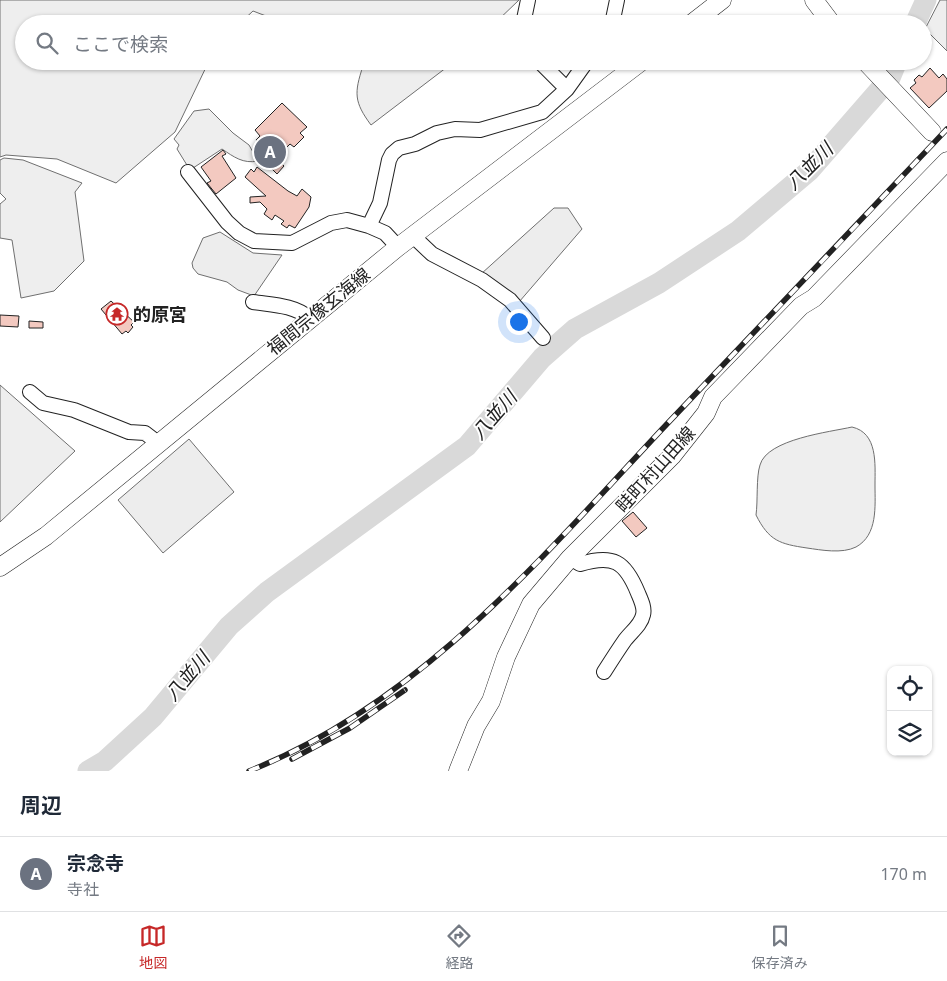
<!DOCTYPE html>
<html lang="ja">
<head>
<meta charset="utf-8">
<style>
	:root { --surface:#fff; --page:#f6f6f7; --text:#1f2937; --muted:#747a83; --line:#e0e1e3; --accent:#c62828 }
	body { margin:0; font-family:"Noto Sans","Noto Sans JP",sans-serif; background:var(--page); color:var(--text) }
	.controls { position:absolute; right:15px; bottom:15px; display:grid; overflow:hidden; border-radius:10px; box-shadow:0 1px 4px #0004 }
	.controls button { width:45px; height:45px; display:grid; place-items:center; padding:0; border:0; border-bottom:1px solid var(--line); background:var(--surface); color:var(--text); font:25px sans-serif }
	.you { position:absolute; left:518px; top:321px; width:18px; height:18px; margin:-12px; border:4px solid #fff; border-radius:50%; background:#1a73e8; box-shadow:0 0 0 8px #1a73e833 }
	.badge { display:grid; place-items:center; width:32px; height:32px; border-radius:50%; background:var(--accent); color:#fff; font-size:16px; font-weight:700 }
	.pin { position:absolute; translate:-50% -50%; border:2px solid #fff; box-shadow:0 1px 5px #0006 }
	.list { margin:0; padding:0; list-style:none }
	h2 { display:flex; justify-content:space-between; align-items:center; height:65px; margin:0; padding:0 20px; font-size:21px }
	h2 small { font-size:16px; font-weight:400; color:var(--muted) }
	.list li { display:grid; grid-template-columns:32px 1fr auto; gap:15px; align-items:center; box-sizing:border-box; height:75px; padding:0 20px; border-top:1px solid var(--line) }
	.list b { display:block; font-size:19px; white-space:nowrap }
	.list p { margin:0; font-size:16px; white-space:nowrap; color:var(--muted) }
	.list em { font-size:16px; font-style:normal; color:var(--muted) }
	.icon { flex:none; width:28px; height:28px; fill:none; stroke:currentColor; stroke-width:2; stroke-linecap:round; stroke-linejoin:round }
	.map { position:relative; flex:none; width:947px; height:771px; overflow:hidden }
	.search { position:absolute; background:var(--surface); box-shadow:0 1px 4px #0004; left:15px; right:15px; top:15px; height:55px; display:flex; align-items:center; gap:12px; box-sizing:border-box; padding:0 18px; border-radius:28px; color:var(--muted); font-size:19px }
	.sheet { height:140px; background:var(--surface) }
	nav { display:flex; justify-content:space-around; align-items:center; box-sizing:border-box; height:70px; border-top:1px solid var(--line); background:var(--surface); font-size:14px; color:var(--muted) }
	nav a { display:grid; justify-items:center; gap:2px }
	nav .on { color:var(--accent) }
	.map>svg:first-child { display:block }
	.green { fill:#eee; stroke:#6f6f6f }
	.parking { fill:#ededed; stroke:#6f6f6f }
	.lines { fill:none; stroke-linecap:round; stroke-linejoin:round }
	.river { stroke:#d9d9d9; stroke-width:21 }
	.building { fill:#f3c9c0; stroke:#222 }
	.minor-casing { stroke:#222; stroke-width:16 }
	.major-casing { stroke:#222; stroke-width:19 }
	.minor { stroke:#fff; stroke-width:14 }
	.major { stroke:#fff; stroke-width:18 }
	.rail-casing { stroke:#222; stroke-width:5.5 }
	.rail { stroke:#fff; stroke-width:4; stroke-dasharray:11; stroke-linecap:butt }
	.labels { text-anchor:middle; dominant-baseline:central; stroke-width:4; stroke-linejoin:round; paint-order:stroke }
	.street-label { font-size:18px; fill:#222; stroke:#fff }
	.poi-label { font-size:18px; font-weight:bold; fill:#222; stroke:#fff; text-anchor:start }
	.water-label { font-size:19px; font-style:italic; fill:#222; stroke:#fff }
</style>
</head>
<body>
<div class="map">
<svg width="947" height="771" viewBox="0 0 947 771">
	<rect width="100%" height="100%" fill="#fff"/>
	<!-- green -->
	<path class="green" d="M 0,0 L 519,0 L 494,24 L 287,24 L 253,11 L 239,24 L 24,24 L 24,61 L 209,61 L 175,132 L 116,183 L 57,159 L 6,155 L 0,157 Z
		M 940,0 L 947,0 L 947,51 L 925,29 Z
		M 360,61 L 455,61 L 371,125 C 354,102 354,93 363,66 Z
		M 209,109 L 233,133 L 249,145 L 258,161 C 243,164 234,157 222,149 L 190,170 L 177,149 L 179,145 L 174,139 L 194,111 Z
		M 4,158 L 23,160 L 82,183 L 75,192 L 84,261 L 54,291 L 21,298 L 12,240 L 0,238 L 0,204 L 6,199 L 0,193 L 0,160 Z
		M 0,385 L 75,451 L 0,522 Z
		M 852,427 C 878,433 875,464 875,485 C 875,506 878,535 856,547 C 842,554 821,550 807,548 C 780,544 769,541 756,515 C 758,501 756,477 760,465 C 767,439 830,432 852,427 Z"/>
	<!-- parking -->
	<path class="parking" d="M 554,208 L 568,208 L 582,229 L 519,302 L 481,274 Z
		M 220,232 L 253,253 L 282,255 L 254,296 L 238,290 L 227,282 L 198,274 L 193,268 L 192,263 L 203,238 Z
		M 189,439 L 234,492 L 163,553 L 118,500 Z"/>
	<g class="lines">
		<!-- river -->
		<path class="river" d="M 915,24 L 926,0
			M 88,771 L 105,761 L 153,717 L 229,626 L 267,592 L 467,446 L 542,358 L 575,329 L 659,283 L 738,231 L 809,171 L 890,78 L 897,61"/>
	</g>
	<!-- building -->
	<path class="building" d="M 930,68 L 939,78 L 943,74 L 947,79 L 947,91 L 929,108 L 910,88 L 916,83 L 914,80 L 919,75 L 922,77 Z
		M 282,103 L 307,127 L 300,133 L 304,137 L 294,147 L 290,144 L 284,150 L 280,145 L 268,153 L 256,140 L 260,136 L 255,130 Z
		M 223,150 L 226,154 L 222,156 L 236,178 L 216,194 L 207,183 L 211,181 L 201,167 Z
		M 272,154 L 284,166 L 277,174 L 265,162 Z
		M 257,167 L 288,191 L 297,196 L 302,189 L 311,197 L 309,207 L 295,228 L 289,225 L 287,228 L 281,224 L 284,221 L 275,215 L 272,220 L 264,214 L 267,209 L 260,202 L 250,203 L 250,197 L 266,196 L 245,177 L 251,169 L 254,172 Z
		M 111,301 L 134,322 L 131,325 L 133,327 L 128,333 L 126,331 L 122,334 L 101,309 Z
		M 0,315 L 19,316 L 18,327 L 0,326 Z
		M 29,321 L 43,322 L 43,328 L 29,328 Z
		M 633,512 L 647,528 L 636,537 L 622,521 Z"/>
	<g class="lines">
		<!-- minor casing -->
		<g class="minor-casing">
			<path id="minor" d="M 523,24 L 528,0
				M 612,24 L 617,0
				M 539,61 L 567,89
				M 188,172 L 227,222 L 239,233 L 254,241 L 292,243 L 331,223 L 347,220 L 369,226
				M 413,236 L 432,254 L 482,280 L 510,300 L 543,338
				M 398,247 L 385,233 L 369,226 L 380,203 L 389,160 L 392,154 L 399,148 L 415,144 L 437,133 L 455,129 L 480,130 L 542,112 L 567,89 L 587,61
				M 253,302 C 272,305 294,305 309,318
				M 30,392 L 43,403 L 74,410 L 129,432 L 145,433 L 158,443
				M 570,558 L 580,564 C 613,554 625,561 638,593 C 641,600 645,608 643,615 C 641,625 631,632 625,640 C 618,650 611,661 604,672"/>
		</g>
		<!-- major casing -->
		<g class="major-casing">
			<path id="major" d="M 814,0 L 832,24
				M 691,24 L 722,0
				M 865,61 L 932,132
				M 0,567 L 46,536 L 398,247 L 642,61
				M 458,771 L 476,726 L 491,701 L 506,657 L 531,604 L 570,558 L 672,456 L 706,413 L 713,397 L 801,306 L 814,298 L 947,161"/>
		</g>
		<!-- minor -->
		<use href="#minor" class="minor"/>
		<!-- major -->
		<use href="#major" class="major"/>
		<!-- rail casing -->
		<g class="rail-casing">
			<path id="rail" d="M 292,759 L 350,728 L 405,690
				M 249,771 C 421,703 543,556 666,425 C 760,326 854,228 947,129"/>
		</g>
		<!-- rail -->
		<use href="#rail" class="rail"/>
	</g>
	<!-- icons -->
	<defs>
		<g id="temple-ring" transform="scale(1.125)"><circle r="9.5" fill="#fff" stroke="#c62828" stroke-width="1.5"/><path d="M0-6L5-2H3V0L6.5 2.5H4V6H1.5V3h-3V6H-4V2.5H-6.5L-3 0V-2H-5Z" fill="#c62828"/></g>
	</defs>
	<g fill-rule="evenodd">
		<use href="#temple-ring" x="117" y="314"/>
	</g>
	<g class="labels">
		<!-- street labels -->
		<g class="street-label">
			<text transform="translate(318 311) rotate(-39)">福間宗像玄海線</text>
			<text transform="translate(655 469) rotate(-48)">畦町村山田線</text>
		</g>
		<!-- poi labels -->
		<g class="poi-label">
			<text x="133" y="314">的原宮</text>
		</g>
		<!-- water labels -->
		<g class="water-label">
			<text transform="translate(809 166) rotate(-45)">八並川</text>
			<text transform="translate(494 415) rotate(-49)">八並川</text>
			<text transform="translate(187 676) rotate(-50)">八並川</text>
		</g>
	</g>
</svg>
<div class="controls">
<button><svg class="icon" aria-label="locate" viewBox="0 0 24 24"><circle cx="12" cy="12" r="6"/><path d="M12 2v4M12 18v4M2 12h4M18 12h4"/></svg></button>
<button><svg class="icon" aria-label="layers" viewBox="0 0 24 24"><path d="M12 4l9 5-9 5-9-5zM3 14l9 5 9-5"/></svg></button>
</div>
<div class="you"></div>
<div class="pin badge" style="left:270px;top:152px;background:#6b7280">A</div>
<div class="search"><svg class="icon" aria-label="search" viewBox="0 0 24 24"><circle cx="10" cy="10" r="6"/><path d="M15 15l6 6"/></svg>ここで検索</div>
</div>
<section class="sheet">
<h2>周辺<small></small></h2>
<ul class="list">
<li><span class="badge" style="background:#6b7280">A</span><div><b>宗念寺</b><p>寺社</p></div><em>170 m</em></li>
</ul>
</section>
<nav>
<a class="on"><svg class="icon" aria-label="map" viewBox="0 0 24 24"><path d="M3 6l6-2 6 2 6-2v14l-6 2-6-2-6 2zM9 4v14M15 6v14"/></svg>地図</a>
<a><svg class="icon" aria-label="directions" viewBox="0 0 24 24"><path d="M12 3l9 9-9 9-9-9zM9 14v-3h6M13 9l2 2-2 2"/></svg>経路</a>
<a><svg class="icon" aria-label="saved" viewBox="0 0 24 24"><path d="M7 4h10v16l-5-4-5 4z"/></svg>保存済み</a>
</nav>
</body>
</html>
